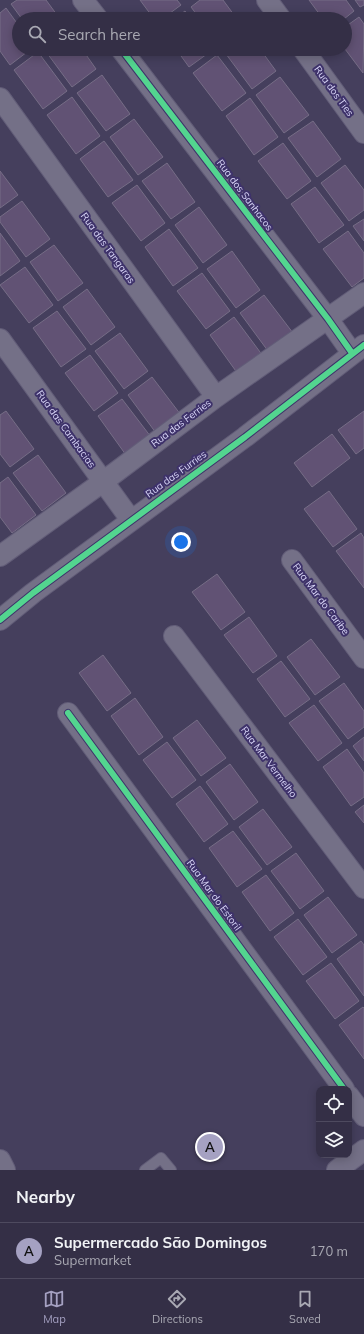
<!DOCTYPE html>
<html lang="en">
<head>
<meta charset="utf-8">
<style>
	:root { --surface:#342f46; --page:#3c374d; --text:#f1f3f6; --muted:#a9a9b3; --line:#4e4a5f; --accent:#a5a1c2 }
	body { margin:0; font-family:Mulish,sans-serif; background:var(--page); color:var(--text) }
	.controls { position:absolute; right:12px; bottom:12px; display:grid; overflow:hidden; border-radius:8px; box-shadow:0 2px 10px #0003 }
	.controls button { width:36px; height:36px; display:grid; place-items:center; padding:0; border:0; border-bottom:1px solid var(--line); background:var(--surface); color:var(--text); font:20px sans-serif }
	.you { position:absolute; left:181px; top:542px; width:14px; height:14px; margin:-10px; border:3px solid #fff; border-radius:50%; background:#1a73e8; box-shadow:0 0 0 6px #1a73e833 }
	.badge { display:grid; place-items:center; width:26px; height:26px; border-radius:50%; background:var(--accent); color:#111; font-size:13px; font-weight:700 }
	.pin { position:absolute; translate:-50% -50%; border:2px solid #fff; box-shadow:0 1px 4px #0006 }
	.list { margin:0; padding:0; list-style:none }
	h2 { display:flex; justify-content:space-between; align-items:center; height:52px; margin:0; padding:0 16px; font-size:17px }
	h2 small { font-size:13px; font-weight:400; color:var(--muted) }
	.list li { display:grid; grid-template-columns:26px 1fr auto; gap:12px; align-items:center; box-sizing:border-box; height:56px; padding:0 16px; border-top:1px solid var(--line) }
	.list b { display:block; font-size:15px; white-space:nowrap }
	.list p { margin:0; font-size:13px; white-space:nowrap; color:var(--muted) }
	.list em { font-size:13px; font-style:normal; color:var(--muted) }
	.icon { flex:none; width:22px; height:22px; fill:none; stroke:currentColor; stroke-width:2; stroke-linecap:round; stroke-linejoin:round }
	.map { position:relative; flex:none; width:364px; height:1170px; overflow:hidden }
	.search { position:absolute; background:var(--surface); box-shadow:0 2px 10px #0003; left:12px; right:12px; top:12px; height:44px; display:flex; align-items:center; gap:10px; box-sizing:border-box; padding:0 14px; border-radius:22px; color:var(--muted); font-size:15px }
	.sheet { height:108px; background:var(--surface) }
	nav { display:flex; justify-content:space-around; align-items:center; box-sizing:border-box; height:56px; border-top:1px solid var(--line); background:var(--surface); font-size:11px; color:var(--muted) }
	nav a { display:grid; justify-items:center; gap:2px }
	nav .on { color:var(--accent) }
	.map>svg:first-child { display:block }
	.building { fill:#615274; stroke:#766d86 }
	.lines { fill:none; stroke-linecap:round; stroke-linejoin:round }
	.service-casing { stroke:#625d78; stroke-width:12 }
	.minor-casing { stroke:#625d78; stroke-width:22 }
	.service { stroke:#747087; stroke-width:10 }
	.minor { stroke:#747087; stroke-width:20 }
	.cycleway-casing { stroke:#3e326a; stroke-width:8 }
	.cycleway { stroke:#53d58f; stroke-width:6 }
	.labels { text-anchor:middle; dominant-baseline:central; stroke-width:4; stroke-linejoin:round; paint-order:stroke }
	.street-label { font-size:10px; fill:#d9d6f8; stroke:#3e326a }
</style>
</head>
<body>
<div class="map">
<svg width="364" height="1170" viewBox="0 0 364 1170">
	<rect width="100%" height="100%" fill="#453f5d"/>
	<!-- building -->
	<path class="building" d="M 17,0 L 46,0 L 60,19 L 22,19 L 11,4 Z
		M 140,0 L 177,0 L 181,5 L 162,19 L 154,19 Z
		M 200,0 L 223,0 L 237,19 L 200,19 L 191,7 Z
		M 309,0 L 346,0 L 354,11 L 344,19 L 323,19 Z
		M 355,0 L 364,0 L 364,5 L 360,7 Z
		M 6,8 L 19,26 L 19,49 L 31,49 L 10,65 L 0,51 L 0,13 Z
		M 185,11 L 191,19 L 174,19 Z
		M 359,17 L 364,24 L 363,73 L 345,49 L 345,27 Z
		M 44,49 L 82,49 L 96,69 L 72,87 Z
		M 176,49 L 214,49 L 189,67 Z
		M 225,49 L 260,49 L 276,71 L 252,89 L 223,50 Z
		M 38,52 L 67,91 L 43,109 L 14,70 Z
		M 217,55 L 246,93 L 222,111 L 193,73 Z
		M 102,75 L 130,114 L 106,131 L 77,93 Z
		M 280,77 L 309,115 L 284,133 L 256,95 Z
		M 72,97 L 100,136 L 76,154 L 47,115 Z
		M 250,98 L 278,137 L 254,155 L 226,116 Z
		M 134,119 L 163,157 L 138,175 L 110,137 Z
		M 313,121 L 341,159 L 317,177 L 288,138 Z
		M 104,141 L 133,180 L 108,197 L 80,159 Z
		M 283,143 L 311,181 L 287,199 L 258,161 Z
		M 167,163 L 195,202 L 171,219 L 142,181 Z
		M 345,165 L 364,190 L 364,210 L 349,221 L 321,183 Z
		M 0,171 L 18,195 L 0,208 Z
		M 137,185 L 165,223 L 141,241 L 112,203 Z
		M 315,187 L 344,225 L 319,243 L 291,204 Z
		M 22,201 L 50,239 L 26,257 L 0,222 L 0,217 Z
		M 199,207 L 227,245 L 203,263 L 175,225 Z
		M 364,219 L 364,241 L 353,226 Z
		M 169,229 L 198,268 L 173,286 L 145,247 Z
		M 348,231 L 364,253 L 364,278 L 352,287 L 323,249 Z
		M 0,233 L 20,261 L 0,276 Z
		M 54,245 L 83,283 L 58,301 L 30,262 Z
		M 232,251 L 260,290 L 236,308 L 207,269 Z
		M 25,267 L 53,305 L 29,323 L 0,285 Z
		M 202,273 L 230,311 L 206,329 L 177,291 Z
		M 87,289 L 115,327 L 91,345 L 63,307 Z
		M 264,295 L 293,333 L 268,351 L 240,313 Z
		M 57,311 L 86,349 L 61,367 L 33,328 Z
		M 234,317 L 263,356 L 238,374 L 210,335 Z
		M 120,333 L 148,371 L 124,389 L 95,351 Z
		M 90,355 L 118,393 L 94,411 L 65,373 Z
		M 152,377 L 181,415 L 156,433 L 128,395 Z
		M 122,399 L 151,437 L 126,455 L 98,416 Z
		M 6,411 L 34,449 L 10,467 L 0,454 L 0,415 Z
		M 364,411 L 364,448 L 356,454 L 338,430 Z
		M 332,434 L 350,458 L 312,487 L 294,463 Z
		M 38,455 L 66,493 L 42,511 L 13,473 Z
		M 8,477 L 36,515 L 12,533 L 0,517 L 0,483 Z
		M 329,491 L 357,529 L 333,547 L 304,509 Z
		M 361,533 L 364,538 L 364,588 L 336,551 Z
		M 217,574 L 245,612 L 221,630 L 192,592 Z
		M 249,617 L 277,656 L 253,673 L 224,635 Z
		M 311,639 L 340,677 L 315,695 L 287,657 Z
		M 103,655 L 131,693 L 107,711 L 79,673 Z
		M 281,661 L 310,699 L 285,717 L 257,679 Z
		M 344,683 L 364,711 L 364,727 L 348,739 L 319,701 Z
		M 135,698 L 163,737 L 139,755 L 111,716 Z
		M 314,705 L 342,743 L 318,761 L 289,723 Z
		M 197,720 L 226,758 L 201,776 L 173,738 Z
		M 364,737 L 364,761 L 353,746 Z
		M 167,742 L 196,780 L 172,798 L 143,760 Z
		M 347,749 L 364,773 L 364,797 L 351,806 L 323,767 Z
		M 230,764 L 258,802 L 234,820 L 206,782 Z
		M 200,786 L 228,824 L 204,842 L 176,804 Z
		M 364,805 L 364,823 L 355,812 Z
		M 263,809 L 292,847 L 267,865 L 239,827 Z
		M 233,831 L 262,869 L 237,887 L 209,848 Z
		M 296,853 L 324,891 L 300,909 L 271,871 Z
		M 266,875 L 294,913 L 270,931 L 242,892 Z
		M 328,897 L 357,935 L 332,953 L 304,915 Z
		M 298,919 L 327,957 L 303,975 L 274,937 Z
		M 361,941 L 364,945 L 364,996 L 337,959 Z
		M 331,963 L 359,1001 L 335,1019 L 306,981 Z
		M 363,1007 L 364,1008 L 364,1059 L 339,1025 Z"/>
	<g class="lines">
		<!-- service casing -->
		<g class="service-casing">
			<path id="service" d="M 145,1170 L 161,1158 L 171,1170"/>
		</g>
		<!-- minor casing -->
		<g class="minor-casing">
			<path id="minor" d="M 83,0 L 98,19
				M 267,0 L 281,19
				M 121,49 L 328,319 L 352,353
				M 303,49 L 364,133
				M 0,98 L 216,397
				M 0,339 L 131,520
				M 0,556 L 104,481 L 216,397 L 364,293
				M 292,560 L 364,658
				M 0,620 L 33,593 L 245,437 L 364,345
				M 174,636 L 364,888
				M 68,713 L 344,1089
				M 349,1096 L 364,1116
				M 0,1160 L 5,1170
				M 337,1170 L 364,1150"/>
		</g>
		<!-- service -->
		<use href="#service" class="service"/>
		<!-- minor -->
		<use href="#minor" class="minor"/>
		<!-- cycleway casing -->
		<g class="cycleway-casing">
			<path id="cycleway" d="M 121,49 L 328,319 L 352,353
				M 0,620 L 33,593 L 245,437 L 364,345
				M 68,713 L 344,1089"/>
		</g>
		<!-- cycleway -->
		<use href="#cycleway" class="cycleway"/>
	</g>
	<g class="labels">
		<!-- street labels -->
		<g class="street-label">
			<text transform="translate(334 91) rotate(54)">Rua dos Ties</text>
			<text transform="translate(245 195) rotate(53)">Rua dos Sanhacos</text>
			<text transform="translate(108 248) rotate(54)">Rua das Tangaras</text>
			<text transform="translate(181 423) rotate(-37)">Rua das Ferries</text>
			<text transform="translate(66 429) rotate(54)">Rua das Cambacias</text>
			<text transform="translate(176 474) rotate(-36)">Rua das Furries</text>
			<text transform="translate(321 599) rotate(53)">Rua Mar do Caribe</text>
			<text transform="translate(269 762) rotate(53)">Rua Mar Vermelho</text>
			<text transform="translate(214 895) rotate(54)">Rua Mar do Estoril</text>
		</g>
	</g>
</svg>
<div class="controls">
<button><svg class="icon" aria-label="locate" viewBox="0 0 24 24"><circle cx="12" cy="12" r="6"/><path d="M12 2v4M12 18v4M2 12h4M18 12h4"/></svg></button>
<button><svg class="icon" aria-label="layers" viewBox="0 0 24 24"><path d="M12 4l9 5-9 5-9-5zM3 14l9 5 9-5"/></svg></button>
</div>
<div class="you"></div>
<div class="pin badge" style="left:210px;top:1147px">A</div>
<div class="search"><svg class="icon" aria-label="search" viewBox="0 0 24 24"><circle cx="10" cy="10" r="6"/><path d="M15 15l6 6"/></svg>Search here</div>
</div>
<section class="sheet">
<h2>Nearby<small></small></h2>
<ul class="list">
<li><span class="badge">A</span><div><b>Supermercado São Domingos</b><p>Supermarket</p></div><em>170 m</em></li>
</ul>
</section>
<nav>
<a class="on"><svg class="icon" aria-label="map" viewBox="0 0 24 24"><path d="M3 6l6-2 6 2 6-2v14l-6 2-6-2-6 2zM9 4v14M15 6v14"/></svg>Map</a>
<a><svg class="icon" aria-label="directions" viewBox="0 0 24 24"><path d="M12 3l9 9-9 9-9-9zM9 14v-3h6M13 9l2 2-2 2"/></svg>Directions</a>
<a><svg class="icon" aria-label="saved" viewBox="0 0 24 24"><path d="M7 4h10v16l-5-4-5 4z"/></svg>Saved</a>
</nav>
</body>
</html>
